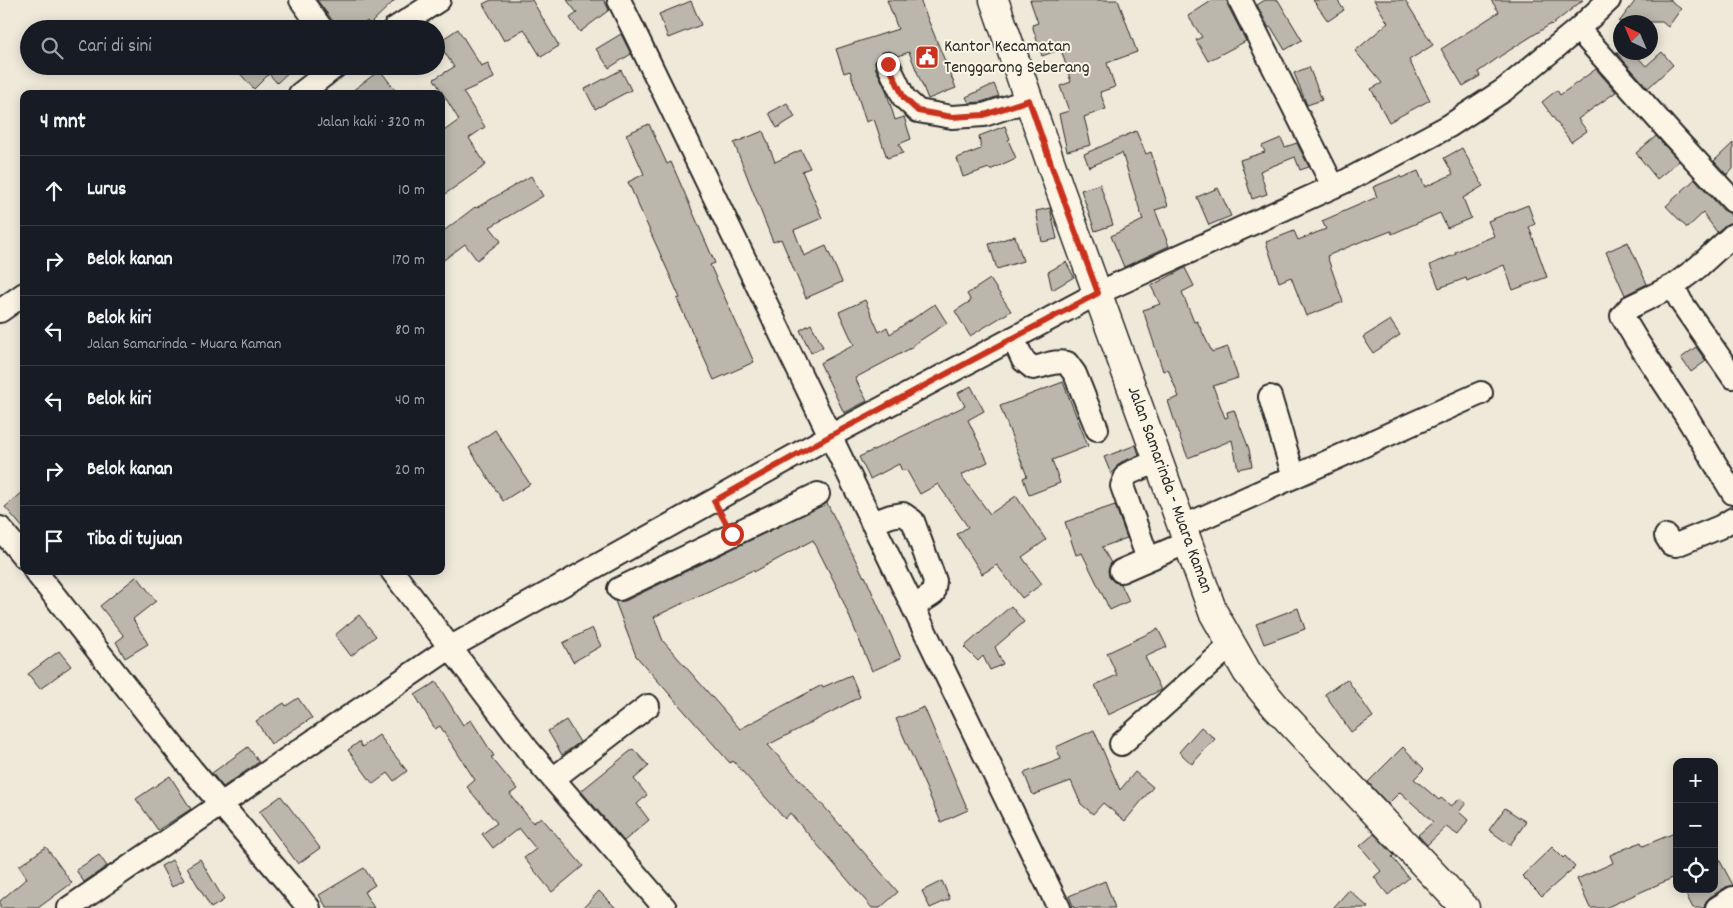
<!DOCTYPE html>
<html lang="id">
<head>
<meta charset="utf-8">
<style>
	:root { --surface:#171b24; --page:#242831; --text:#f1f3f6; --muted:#9ea1a6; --line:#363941 }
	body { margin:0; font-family:Dekko,sans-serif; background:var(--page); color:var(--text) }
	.controls { position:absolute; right:15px; bottom:15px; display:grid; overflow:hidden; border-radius:10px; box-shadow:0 2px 12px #0003 }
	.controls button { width:45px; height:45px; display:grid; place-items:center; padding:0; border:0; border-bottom:1px solid var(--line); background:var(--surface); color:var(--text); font:25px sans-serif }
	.compass { position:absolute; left:1613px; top:15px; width:45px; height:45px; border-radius:50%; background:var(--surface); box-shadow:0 2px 12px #0003; rotate:316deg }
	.stop { position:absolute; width:15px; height:15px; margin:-11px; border:4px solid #c8321e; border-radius:50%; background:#fff }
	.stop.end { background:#c8321e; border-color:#fff; box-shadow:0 1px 5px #0008 }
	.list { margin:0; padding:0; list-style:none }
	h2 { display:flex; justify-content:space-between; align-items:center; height:65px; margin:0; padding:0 20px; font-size:21px }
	h2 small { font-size:16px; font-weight:400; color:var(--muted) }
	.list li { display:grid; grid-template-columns:32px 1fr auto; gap:15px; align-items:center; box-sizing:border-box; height:70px; padding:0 20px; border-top:1px solid var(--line) }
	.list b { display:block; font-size:19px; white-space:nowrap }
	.list p { margin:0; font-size:16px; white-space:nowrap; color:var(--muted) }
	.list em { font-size:16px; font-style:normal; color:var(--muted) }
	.icon { flex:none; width:28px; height:28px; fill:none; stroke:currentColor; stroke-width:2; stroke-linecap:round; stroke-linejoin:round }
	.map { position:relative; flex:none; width:1733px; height:908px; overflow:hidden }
	.search { position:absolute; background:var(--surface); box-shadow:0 2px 12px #0003; left:20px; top:20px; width:425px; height:55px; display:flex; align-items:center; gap:12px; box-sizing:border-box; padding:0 18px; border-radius:28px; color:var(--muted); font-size:19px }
	.panel { position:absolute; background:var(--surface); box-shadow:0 2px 12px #0003; left:20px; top:90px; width:425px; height:485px; border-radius:10px }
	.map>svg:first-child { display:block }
	.building { fill:#bcb7ac; stroke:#2b2b2b }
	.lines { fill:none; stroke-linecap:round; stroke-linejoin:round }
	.minor-casing { stroke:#2b2b2b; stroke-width:26 }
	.major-casing { stroke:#2b2b2b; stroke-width:31 }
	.minor { stroke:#fcf5e5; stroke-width:22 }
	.major { stroke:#fcf5e5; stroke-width:28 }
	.route { stroke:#c8321e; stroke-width:6 }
	.labels { text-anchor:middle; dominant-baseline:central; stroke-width:4; stroke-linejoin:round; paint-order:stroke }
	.poi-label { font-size:18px; fill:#2b2b2b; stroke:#fcf5e5; text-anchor:start }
	.street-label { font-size:18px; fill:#2b2b2b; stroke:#fcf5e5 }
</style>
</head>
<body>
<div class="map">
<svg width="1733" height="908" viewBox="0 0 1733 908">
	<rect width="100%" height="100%" fill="#efe9da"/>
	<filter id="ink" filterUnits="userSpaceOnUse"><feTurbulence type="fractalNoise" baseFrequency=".02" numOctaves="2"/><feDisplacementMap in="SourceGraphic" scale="10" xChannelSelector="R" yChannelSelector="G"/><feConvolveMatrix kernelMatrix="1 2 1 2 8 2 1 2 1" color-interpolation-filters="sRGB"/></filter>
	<g filter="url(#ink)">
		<!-- building -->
		<path class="building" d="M 317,0 L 395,0 L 370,24 L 367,21 L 358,29 L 339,29 Z
			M 491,0 L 532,0 L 559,46 L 541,57 L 524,29 L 504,41 L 483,4 Z
			M 567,0 L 604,0 L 609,10 L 580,32 L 570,18 L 577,13 Z
			M 887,0 L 920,0 L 956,88 L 928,99 L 909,52 L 898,56 L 889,51 L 883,52 L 878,56 L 875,62 L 876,69 L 886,90 L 895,120 L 904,117 L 911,139 L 899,144 L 903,153 L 887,158 L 874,119 L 866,122 L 850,71 L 844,73 L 836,49 L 898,29 Z
			M 1030,0 L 1118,0 L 1137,52 L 1107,63 L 1115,87 L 1100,92 L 1106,109 L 1084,117 L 1091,145 L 1067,151 L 1059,114 L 1069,111 L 1060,86 L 1071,82 L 1061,49 L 1042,56 L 1032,25 L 1038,23 Z
			M 1213,0 L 1227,0 L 1228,6 L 1246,41 L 1208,61 L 1196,40 L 1202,37 L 1188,16 Z
			M 1265,0 L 1278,0 L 1302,40 L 1285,50 L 1271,27 L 1269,28 L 1257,5 Z
			M 1313,0 L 1337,0 L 1344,10 L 1328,21 Z
			M 1374,0 L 1405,0 L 1433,45 L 1409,60 L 1430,100 L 1389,122 L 1371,89 L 1382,83 L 1355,51 L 1388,23 Z
			M 1491,0 L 1583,0 L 1552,25 L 1551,24 L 1502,55 L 1478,72 L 1480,76 L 1463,86 L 1441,49 L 1499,12 Z
			M 1636,0 L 1670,0 L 1681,9 L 1668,27 L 1662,22 L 1619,22 Z
			M 691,1 L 701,25 L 668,38 L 659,14 Z
			M 458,29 L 481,66 L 488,63 L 494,78 L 463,92 L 485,127 L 469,138 L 486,165 L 441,197 L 441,133 L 459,120 L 434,79 L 454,67 L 438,42 Z
			M 621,34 L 631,54 L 609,68 L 596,49 Z
			M 1616,52 L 1633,52 L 1646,66 L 1662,52 L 1673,65 L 1648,88 Z
			M 233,66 L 295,66 L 277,83 L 269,74 L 254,89 Z
			M 1309,67 L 1322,100 L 1307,105 L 1294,73 Z
			M 1596,69 L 1616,92 L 1578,119 L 1587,131 L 1571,142 L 1542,102 L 1557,90 L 1560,95 Z
			M 380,70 L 398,94 L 348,94 Z
			M 621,70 L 631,90 L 595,109 L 585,89 Z
			M 994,84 L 999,96 L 981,102 L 969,103 L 966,97 Z
			M 787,103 L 795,117 L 777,128 L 769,113 Z
			M 649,124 L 667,164 L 671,162 L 715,263 L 710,265 L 754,362 L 714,380 L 677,299 L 680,298 L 628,182 L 644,174 L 626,134 Z
			M 1005,126 L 1010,139 L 1008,140 L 1016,158 L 990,170 L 989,168 L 963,177 L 957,158 L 981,149 L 979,136 Z
			M 763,131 L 775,162 L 801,150 L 810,168 L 802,171 L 822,218 L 794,230 L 804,256 L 826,246 L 842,282 L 806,298 L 781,239 L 773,242 L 734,143 Z
			M 1136,131 L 1146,154 L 1151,152 L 1168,206 L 1155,210 L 1169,246 L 1124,267 L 1111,236 L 1143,220 L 1122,153 L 1089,167 L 1084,154 Z
			M 1656,136 L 1679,161 L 1657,179 L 1636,153 Z
			M 1281,138 L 1285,147 L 1297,143 L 1309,167 L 1300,170 L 1295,157 L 1260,171 L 1267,194 L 1252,199 L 1240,160 L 1265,152 L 1262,146 Z
			M 1733,143 L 1733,169 L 1727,175 L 1714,161 Z
			M 1462,148 L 1483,186 L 1463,198 L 1471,218 L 1447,228 L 1440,213 L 1392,234 L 1391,231 L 1368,240 L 1367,239 L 1327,256 L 1343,302 L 1306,316 L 1291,277 L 1279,282 L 1266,242 L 1294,231 L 1298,240 L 1326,229 L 1322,221 L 1377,197 L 1373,187 L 1400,176 L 1401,178 L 1418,171 L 1425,187 L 1453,174 L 1444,158 Z
			M 531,176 L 543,196 L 490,227 L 501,241 L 477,260 L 465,244 L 441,262 L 441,233 L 475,207 L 476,208 Z
			M 1695,179 L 1723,210 L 1729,213 L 1733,219 L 1733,222 L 1725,225 L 1717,232 L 1703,213 L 1687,228 L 1666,206 Z
			M 1100,184 L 1113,225 L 1095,231 L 1081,190 Z
			M 1218,188 L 1231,216 L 1209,225 L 1197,197 Z
			M 1528,205 L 1535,224 L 1529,227 L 1547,277 L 1513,290 L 1504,265 L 1467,281 L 1466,278 L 1439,288 L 1430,265 L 1456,254 L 1455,252 L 1494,236 L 1488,221 Z
			M 1050,208 L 1057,239 L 1042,242 L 1036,211 Z
			M 1015,236 L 1023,261 L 997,269 L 989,244 Z
			M 1628,242 L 1647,284 L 1625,295 L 1606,252 Z
			M 1066,262 L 1074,277 L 1052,290 L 1048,272 Z
			M 1185,268 L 1194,286 L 1182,292 L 1194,322 L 1197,321 L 1212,352 L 1228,347 L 1238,378 L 1213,386 L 1225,418 L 1228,417 L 1227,412 L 1234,410 L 1249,449 L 1252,466 L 1238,469 L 1232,440 L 1188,458 L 1179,435 L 1168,401 L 1179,397 L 1168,369 L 1163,371 L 1143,310 L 1160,304 L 1151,286 Z
			M 990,279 L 1011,311 L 970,336 L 955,311 L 971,301 L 967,294 Z
			M 865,300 L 879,332 L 887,327 L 890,334 L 935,304 L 947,323 L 913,345 L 913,347 L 855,378 L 867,401 L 844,413 L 820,363 L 854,345 L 839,312 Z
			M 1390,320 L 1400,335 L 1373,353 L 1363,337 Z
			M 811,324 L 823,347 L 811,353 L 800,330 Z
			M 1696,347 L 1706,361 L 1691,372 L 1681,358 Z
			M 1063,382 L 1088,446 L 1052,460 L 1060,483 L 1029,495 L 1023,478 L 1027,476 L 1000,406 Z
			M 971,386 L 984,411 L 968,420 L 988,462 L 961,475 L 990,514 L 1016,496 L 1046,540 L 1022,557 L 1042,584 L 1022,598 L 997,565 L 982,574 L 957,534 L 968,527 L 938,484 L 920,494 L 906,469 L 902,471 L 899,464 L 870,479 L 859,457 L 965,406 L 958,393 Z
			M 495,430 L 530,484 L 503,501 L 469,448 Z
			M 1136,445 L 1139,455 L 1121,462 L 1111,474 L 1104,457 Z
			M 24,491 L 24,529 L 5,507 Z
			M 827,503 L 864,577 L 865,576 L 901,658 L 872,671 L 838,589 L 813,540 L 754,572 L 753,570 L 654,617 L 663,641 L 740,729 L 822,685 L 823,687 L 851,675 L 860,697 L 768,745 L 828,811 L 898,892 L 880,908 L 872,908 L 790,813 L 785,819 L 733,761 L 730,763 L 636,656 L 615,601 L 625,601 Z
			M 1115,505 L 1127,538 L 1102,547 L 1111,563 L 1108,570 L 1109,577 L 1114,582 L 1121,584 L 1129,601 L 1110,610 L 1082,553 L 1076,555 L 1065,522 Z
			M 137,576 L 156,601 L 133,619 L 148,644 L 125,658 L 116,642 L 124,636 L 100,606 Z
			M 1011,606 L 1024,622 L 995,647 L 1003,664 L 990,670 L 983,656 L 978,661 L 964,647 Z
			M 1298,608 L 1305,629 L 1264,644 L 1256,624 Z
			M 359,615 L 376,636 L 351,656 L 335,635 Z
			M 592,628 L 601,646 L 573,662 L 563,643 Z
			M 1158,629 L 1167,647 L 1145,657 L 1161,690 L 1108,715 L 1095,685 L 1117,675 L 1107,653 Z
			M 59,651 L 71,666 L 40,689 L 28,674 Z
			M 1347,679 L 1373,717 L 1351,732 L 1325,694 Z
			M 436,682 L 463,725 L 471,720 L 494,756 L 491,757 L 517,789 L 510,794 L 533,823 L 541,817 L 583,866 L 552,892 L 524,858 L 536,849 L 519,828 L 493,848 L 482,834 L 497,823 L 467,787 L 475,780 L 440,726 L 435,729 L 415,695 Z
			M 298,698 L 312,718 L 271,744 L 256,721 L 284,703 L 286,706 Z
			M 924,707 L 968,810 L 941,822 L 896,719 Z
			M 566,720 L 580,742 L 562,755 L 548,731 Z
			M 1201,727 L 1215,739 L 1192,764 L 1179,752 Z
			M 1094,730 L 1120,790 L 1135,772 L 1153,787 L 1125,821 L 1103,803 L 1093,814 L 1081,804 L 1071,781 L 1033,795 L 1024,773 L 1061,759 L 1056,747 Z
			M 379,735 L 407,771 L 394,781 L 388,773 L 373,784 L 348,750 L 359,742 L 362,747 Z
			M 248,747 L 259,762 L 223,787 L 212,773 Z
			M 1403,747 L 1424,769 L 1414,779 L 1439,800 L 1441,798 L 1451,806 L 1461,798 L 1466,803 L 1459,812 L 1468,820 L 1458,835 L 1446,827 L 1427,845 L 1418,835 L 1433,822 L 1400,792 L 1388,804 L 1368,782 Z
			M 633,749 L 649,766 L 634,779 L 647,795 L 637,804 L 649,820 L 624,841 L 581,791 Z
			M 170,776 L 191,809 L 158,830 L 136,799 Z
			M 281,796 L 320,848 L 298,864 L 259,812 Z
			M 1505,808 L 1526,822 L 1510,845 L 1489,830 Z
			M 1677,832 L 1677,876 L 1605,908 L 1590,908 L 1577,879 L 1613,863 L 1610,855 L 1641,842 L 1643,846 Z
			M 1374,834 L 1394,855 L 1392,857 L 1409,878 L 1388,895 L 1374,877 L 1381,871 L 1360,846 Z
			M 46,847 L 72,883 L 38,908 L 0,908 L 0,901 L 27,878 L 19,866 Z
			M 1552,847 L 1563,858 L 1565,856 L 1575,867 L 1542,896 L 1522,876 Z
			M 1714,850 L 1733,885 L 1726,887 L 1710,897 L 1706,901 L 1704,908 L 1693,908 L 1683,889 L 1714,889 Z
			M 99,855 L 107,866 L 84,882 L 76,870 Z
			M 200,859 L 224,900 L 211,908 L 187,867 Z
			M 172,860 L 184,880 L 172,887 L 161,866 Z
			M 364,868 L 375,885 L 364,892 L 374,908 L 327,908 L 319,895 Z
			M 942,881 L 950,899 L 930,908 L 922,891 Z
			M 1105,881 L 1115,908 L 1074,908 L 1069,896 Z
			M 1349,890 L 1369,908 L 1333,908 Z
			M 599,891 L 616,908 L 583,908 Z"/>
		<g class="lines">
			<!-- minor casing -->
			<g class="minor-casing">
				<path id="minor" d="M 301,0 L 322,29
					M 619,0 L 1059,908
					M 1240,0 L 1333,186
					M 394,29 L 439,0
					M 1578,29 L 1674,137 L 1733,201
					M 888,64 L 904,98 L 918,111 L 952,117 L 984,115 L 1029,100
					M 300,94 L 336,66
					M 1733,235 L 1698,267 L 1673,286 L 1630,307 L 1622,316 L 1637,341 L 1685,414 L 1733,493
					M 1673,286 L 1681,302 L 1733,377
					M 0,311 L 24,294
					M 1013,338 L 1023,360 L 1033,368 C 1046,366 1054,360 1067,363 L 1075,374 L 1097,429
					M 1270,397 L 1294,477
					M 872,523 L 891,516 L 903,514 L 913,521 L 935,581 L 933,594 L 913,607
					M 1182,527 L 1481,393
					M 0,528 L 24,557
					M 1666,536 L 1671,544 L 1676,545 L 1720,527 L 1733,519
					M 1148,559 L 1122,486 L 1127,474 L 1158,461
					M 35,571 L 192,770 L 309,908
					M 392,571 L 528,750 L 665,908
					M 1121,571 L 1188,542
					M 619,589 L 818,494
					M 1121,744 L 1231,645
					M 553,779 L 648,706
					M 69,908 L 451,647 L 830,436 L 1098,293 L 1346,181 L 1449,126 L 1504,90 L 1578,29 L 1609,0
					M 1717,908 L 1733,898"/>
			</g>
			<!-- major casing -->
			<g class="major-casing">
				<path id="major" d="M 994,0 L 1059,187 L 1213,612 L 1247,672 L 1276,707 L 1465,908"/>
			</g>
			<!-- minor -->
			<use href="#minor" class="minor"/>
			<!-- major -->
			<use href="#major" class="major"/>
		</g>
	</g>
	<g class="lines" filter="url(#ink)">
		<!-- route -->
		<path class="route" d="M 732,534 L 714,501 L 830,436 L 1098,293 L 1059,187 L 1029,100 L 984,115 L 952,117 L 918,111 L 904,98 L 888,64"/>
	</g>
	<!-- icons -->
	<defs>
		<g id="civic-square" transform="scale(1.25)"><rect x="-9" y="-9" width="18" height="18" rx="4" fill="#c8321e" stroke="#fcf5e5"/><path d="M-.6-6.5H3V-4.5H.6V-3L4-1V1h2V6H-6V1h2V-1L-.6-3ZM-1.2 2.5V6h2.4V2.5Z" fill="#fff"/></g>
	</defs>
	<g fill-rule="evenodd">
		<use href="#civic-square" x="927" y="57"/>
	</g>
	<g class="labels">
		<!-- poi labels -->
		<g class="poi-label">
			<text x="944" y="47">Kantor Kecamatan<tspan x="944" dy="21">Tenggarong Seberang</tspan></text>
		</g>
		<!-- street labels -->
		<g class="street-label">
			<text transform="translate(1169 490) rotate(70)">Jalan Samarinda - Muara Kaman</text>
		</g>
	</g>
</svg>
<div class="controls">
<button>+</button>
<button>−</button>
<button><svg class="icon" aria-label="locate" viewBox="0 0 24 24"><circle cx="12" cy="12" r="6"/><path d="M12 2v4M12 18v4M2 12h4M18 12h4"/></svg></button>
</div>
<svg class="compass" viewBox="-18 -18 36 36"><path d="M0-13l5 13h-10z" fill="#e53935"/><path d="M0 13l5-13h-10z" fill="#9ea1a6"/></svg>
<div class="stop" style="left:732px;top:534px"></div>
<div class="stop end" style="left:888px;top:64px"></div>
<div class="search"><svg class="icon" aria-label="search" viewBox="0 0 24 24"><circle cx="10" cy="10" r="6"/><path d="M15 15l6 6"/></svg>Cari di sini</div>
<section class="panel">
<h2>4 mnt<small>Jalan kaki · 320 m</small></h2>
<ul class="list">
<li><svg class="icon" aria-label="ahead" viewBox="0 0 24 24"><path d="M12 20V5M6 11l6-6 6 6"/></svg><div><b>Lurus</b></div><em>10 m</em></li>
<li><svg class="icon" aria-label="right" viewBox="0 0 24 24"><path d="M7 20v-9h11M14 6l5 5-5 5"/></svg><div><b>Belok kanan</b></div><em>170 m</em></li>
<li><svg class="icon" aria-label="left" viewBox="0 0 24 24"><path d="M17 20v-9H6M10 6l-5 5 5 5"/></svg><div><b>Belok kiri</b><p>Jalan Samarinda - Muara Kaman</p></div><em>80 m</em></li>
<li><svg class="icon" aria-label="left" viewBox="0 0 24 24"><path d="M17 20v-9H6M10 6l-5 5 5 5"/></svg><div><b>Belok kiri</b></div><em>40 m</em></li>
<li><svg class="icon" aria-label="right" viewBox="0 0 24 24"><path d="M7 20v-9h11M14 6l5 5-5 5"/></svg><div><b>Belok kanan</b></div><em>20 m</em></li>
<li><svg class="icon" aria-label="arrive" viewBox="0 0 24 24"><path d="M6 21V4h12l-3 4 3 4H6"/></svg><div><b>Tiba di tujuan</b></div></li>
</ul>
</section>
</div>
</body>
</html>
